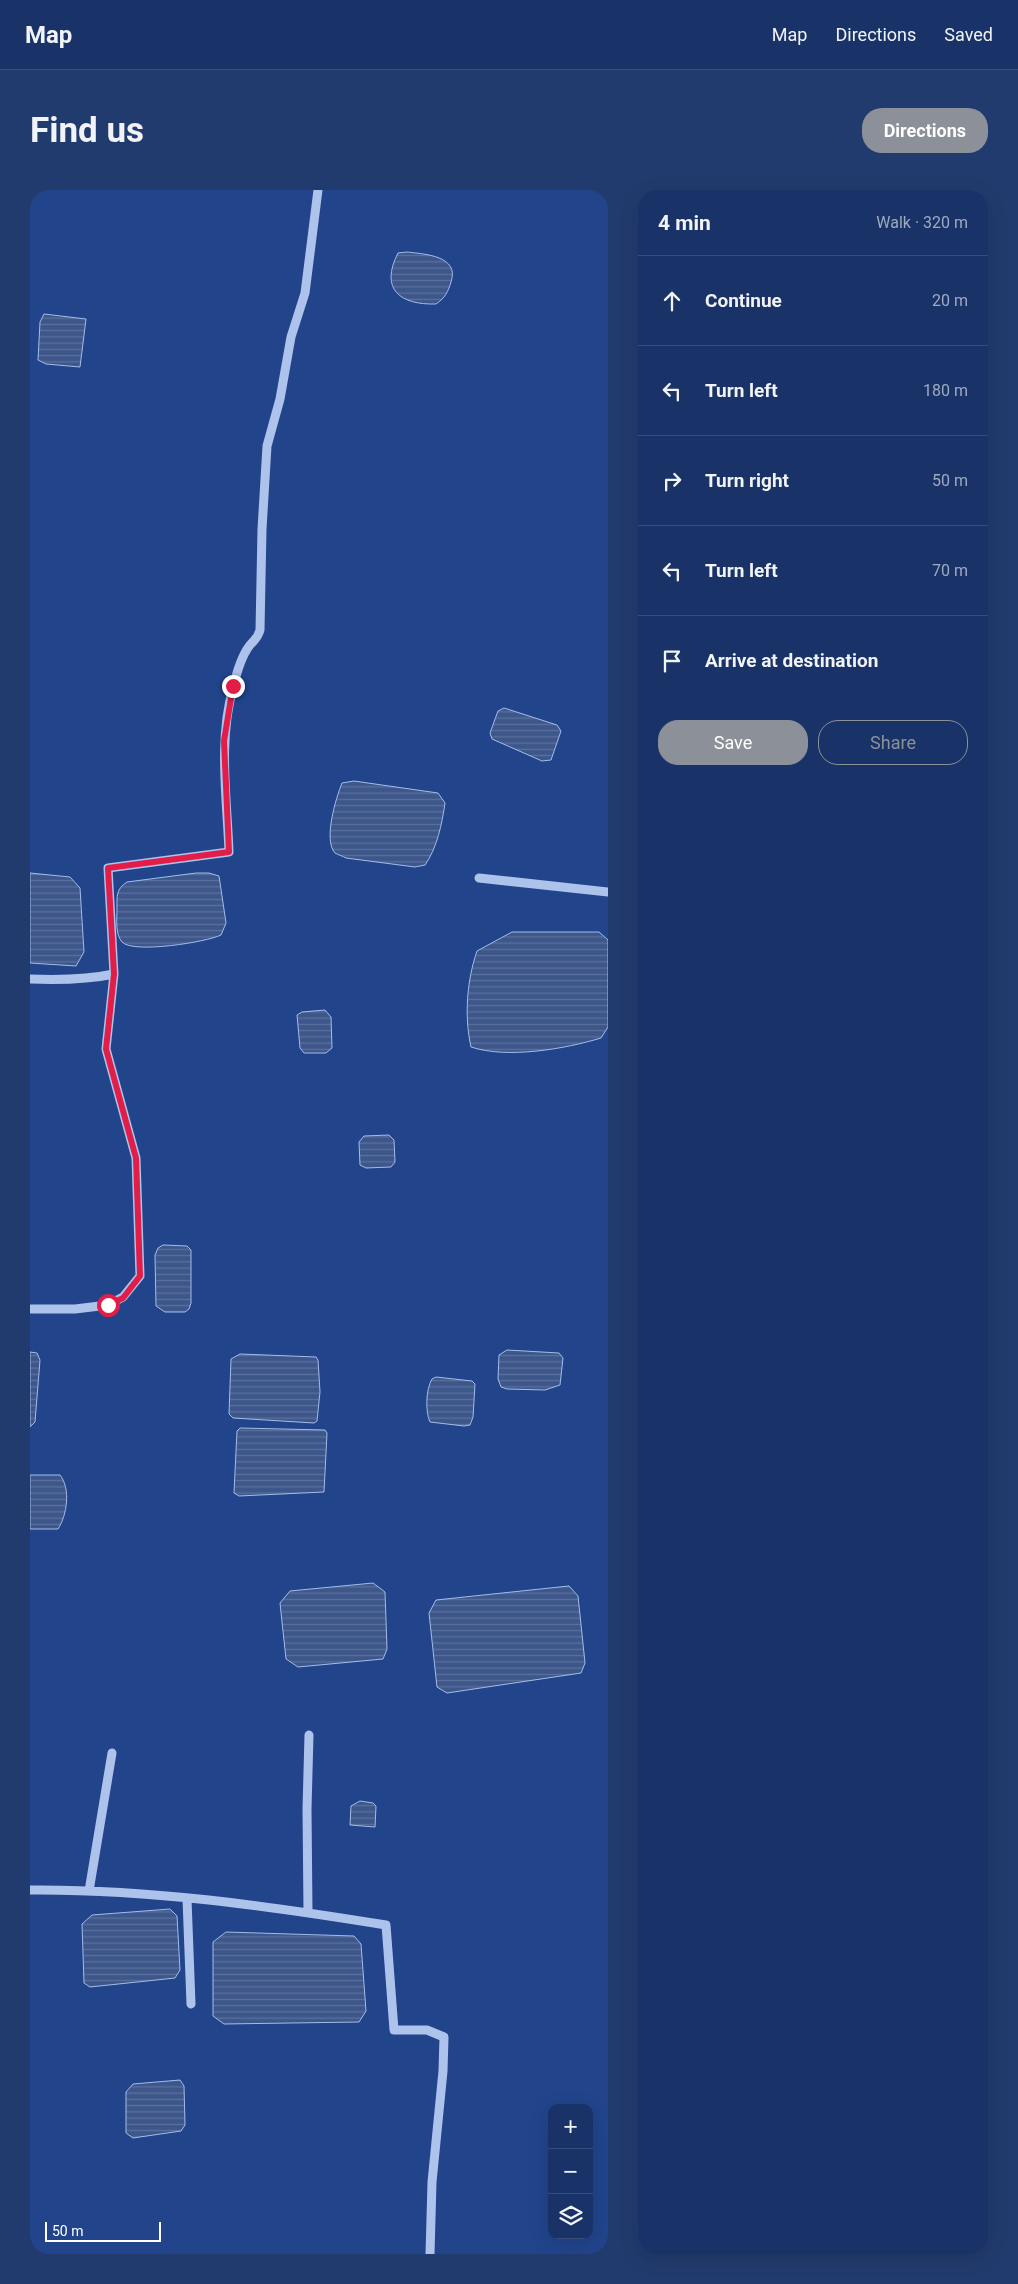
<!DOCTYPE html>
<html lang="en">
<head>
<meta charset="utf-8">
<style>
	:root { --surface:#193368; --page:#223b6e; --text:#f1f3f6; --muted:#9faac0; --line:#374e7c; --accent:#8c9099 }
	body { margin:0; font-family:Roboto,sans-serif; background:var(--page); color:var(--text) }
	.controls { position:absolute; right:15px; bottom:15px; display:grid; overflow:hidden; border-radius:10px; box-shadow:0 5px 20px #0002 }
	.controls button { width:45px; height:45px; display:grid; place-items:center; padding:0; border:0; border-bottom:1px solid var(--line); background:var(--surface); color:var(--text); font:25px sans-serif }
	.scale { position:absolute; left:15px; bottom:12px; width:116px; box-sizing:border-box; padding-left:5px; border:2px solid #fff; border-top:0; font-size:14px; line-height:18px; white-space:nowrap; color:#fff; -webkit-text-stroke:4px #21448b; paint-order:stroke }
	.stop { position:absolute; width:15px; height:15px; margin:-11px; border:4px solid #e11d48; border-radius:50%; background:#fff }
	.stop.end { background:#e11d48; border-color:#fff; box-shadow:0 1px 5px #0008 }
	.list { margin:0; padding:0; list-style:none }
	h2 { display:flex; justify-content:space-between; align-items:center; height:65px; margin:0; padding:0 20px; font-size:21px }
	h2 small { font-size:16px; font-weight:400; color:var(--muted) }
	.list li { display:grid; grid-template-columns:32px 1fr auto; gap:15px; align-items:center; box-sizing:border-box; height:90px; padding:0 20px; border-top:1px solid var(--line) }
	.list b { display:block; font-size:19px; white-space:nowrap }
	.list em { font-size:16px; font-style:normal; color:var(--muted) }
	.actions { display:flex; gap:10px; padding:15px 20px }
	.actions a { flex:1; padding:11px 0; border:1px solid var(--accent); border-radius:20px; text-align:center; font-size:18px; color:var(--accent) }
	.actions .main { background:var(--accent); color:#fff }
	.icon { flex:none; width:28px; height:28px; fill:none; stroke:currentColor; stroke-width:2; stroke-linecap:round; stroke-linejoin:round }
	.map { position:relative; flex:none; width:578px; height:2064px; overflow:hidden; border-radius:20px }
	header { display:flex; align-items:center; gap:30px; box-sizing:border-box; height:70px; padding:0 25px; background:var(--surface); border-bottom:1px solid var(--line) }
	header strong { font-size:24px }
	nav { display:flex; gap:28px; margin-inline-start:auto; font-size:18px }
	.intro { display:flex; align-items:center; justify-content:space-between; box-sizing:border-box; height:120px; padding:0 30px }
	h1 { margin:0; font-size:35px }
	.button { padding:12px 22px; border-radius:20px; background:var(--accent); color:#fff; font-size:18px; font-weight:700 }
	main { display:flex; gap:30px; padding:0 30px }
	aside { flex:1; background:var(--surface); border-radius:20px; box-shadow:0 5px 20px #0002 }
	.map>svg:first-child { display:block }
	.water { fill:url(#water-rules); stroke:#a2bdec }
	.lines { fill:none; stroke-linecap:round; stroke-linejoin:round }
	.minor { stroke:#aec3eb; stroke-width:9 }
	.route { stroke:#e11d48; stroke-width:6 }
</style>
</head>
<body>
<header>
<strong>Map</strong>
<nav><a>Map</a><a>Directions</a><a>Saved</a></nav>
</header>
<div class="intro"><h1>Find us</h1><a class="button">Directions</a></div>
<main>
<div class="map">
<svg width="578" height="2064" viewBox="0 0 578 2064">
	<defs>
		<pattern id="water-rules" width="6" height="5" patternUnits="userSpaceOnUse" patternTransform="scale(1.25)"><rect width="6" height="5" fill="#3e578b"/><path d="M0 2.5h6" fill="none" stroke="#5b709c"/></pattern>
	</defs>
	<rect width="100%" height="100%" fill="#21448b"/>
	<!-- water -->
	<path class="water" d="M 377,62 C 395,64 430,66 421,92 C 418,102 415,108 406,114 C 371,115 349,100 368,63 Z
		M 14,124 L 56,129 L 50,177 L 16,174 L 8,170 L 10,132 Z
		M 474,518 L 527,535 L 531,541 L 521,570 L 512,571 L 462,549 L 460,543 L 468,521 Z
		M 324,591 L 408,603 L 415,613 C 412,634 407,658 395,675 L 385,677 L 316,668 C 313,666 308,665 305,663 C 293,650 306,608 312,593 Z
		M 0,683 L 40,687 L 50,698 L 54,762 L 46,776 L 0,773 Z
		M 166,683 L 179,683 L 189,686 L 196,733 L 191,745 C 177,752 103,764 92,752 C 85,744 87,729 87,718 C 87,706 86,699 97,692 Z
		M 482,742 L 569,742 L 578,750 L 578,837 L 571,848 C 535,859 477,869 441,857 C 434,826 437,790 447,761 Z
		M 295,820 L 301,827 L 302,858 L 296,863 L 274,863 L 270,858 L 267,825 L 272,822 Z
		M 359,945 L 364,950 L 365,972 L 361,977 L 336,978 L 330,975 L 329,952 L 334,946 Z
		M 133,1055 L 157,1056 L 161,1060 L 161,1113 L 159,1119 L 155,1122 L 135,1122 L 126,1116 L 125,1065 L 128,1058 Z
		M 477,1160 L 529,1163 L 533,1168 L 530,1195 L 515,1200 L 477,1199 L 471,1197 L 468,1189 L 469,1165 Z
		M 0,1162 L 7,1163 L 10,1170 L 5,1232 L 0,1237 Z
		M 210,1164 L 286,1167 L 288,1170 L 290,1202 L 287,1231 L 284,1233 L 203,1228 L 199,1224 L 201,1169 Z
		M 406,1187 L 442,1191 L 445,1194 L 443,1227 L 440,1235 L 434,1236 L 400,1232 C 395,1221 396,1199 402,1189 Z
		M 210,1238 L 295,1240 L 297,1243 L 294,1302 L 209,1306 L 204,1303 L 207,1241 Z
		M 0,1285 L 30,1285 C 41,1299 37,1325 28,1339 L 0,1339 Z
		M 343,1393 L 355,1402 L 357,1459 L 353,1469 L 268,1477 L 256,1469 L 250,1413 L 260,1401 Z
		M 539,1396 L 548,1406 L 555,1473 L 551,1483 L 417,1503 L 407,1497 L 399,1423 L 406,1410 Z
		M 330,1611 L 343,1613 L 346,1616 L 345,1637 L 320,1635 L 321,1616 Z
		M 140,1719 L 147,1726 L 150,1780 L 145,1788 L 60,1797 L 54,1793 L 52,1734 L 62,1725 Z
		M 196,1742 L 324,1746 L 331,1754 L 336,1821 L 329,1832 L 194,1834 L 183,1826 L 183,1752 Z
		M 150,1890 L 154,1896 L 155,1935 L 151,1941 L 103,1948 L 96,1943 L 96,1902 L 103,1894 Z"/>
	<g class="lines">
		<!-- minor -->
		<path class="minor" d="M 449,688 L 578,702
			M 0,789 C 28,790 56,790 84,784 L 78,678 L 199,662 C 197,608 188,551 203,498 C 206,485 212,465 220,455 C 225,449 228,448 230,440 L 232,339 L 237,256 L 250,209 L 261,147 L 275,103 L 288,0
			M 0,1119 L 45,1119 L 78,1115 L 93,1107 L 110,1086 L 106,968 L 76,859 L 84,784
			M 0,1700 C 119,1699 239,1716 356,1735 L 364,1840 L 397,1840 L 414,1847 L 413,1881 L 402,1992 L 400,2064
			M 59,1701 L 82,1563
			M 157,1709 L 161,1814
			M 278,1722 L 277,1619 L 279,1545"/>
	</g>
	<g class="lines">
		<!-- route -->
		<path class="route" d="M 78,1115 L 93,1108 L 110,1086 L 106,968 L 76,859 L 84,784 L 78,678 L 199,662 L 194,551 L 203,496"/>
	</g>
</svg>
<div class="controls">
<button>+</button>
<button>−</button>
<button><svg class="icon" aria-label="layers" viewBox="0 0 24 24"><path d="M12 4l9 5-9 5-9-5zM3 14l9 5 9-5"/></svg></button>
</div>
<div class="scale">50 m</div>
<div class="stop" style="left:78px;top:1115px"></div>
<div class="stop end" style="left:203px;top:496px"></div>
</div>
<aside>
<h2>4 min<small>Walk · 320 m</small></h2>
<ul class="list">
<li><svg class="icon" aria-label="ahead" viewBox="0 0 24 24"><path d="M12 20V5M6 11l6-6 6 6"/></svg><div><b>Continue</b></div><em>20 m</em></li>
<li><svg class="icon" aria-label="left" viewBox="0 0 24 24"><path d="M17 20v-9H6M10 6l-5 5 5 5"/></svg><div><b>Turn left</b></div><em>180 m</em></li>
<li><svg class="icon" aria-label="right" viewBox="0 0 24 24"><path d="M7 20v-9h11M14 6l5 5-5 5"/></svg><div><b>Turn right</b></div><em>50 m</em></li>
<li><svg class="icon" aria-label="left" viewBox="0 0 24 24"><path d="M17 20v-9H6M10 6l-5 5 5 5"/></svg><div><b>Turn left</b></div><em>70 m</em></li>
<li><svg class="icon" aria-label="arrive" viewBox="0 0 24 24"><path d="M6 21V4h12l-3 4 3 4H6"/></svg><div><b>Arrive at destination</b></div></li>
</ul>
<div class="actions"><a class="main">Save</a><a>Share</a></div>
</aside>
</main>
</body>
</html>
